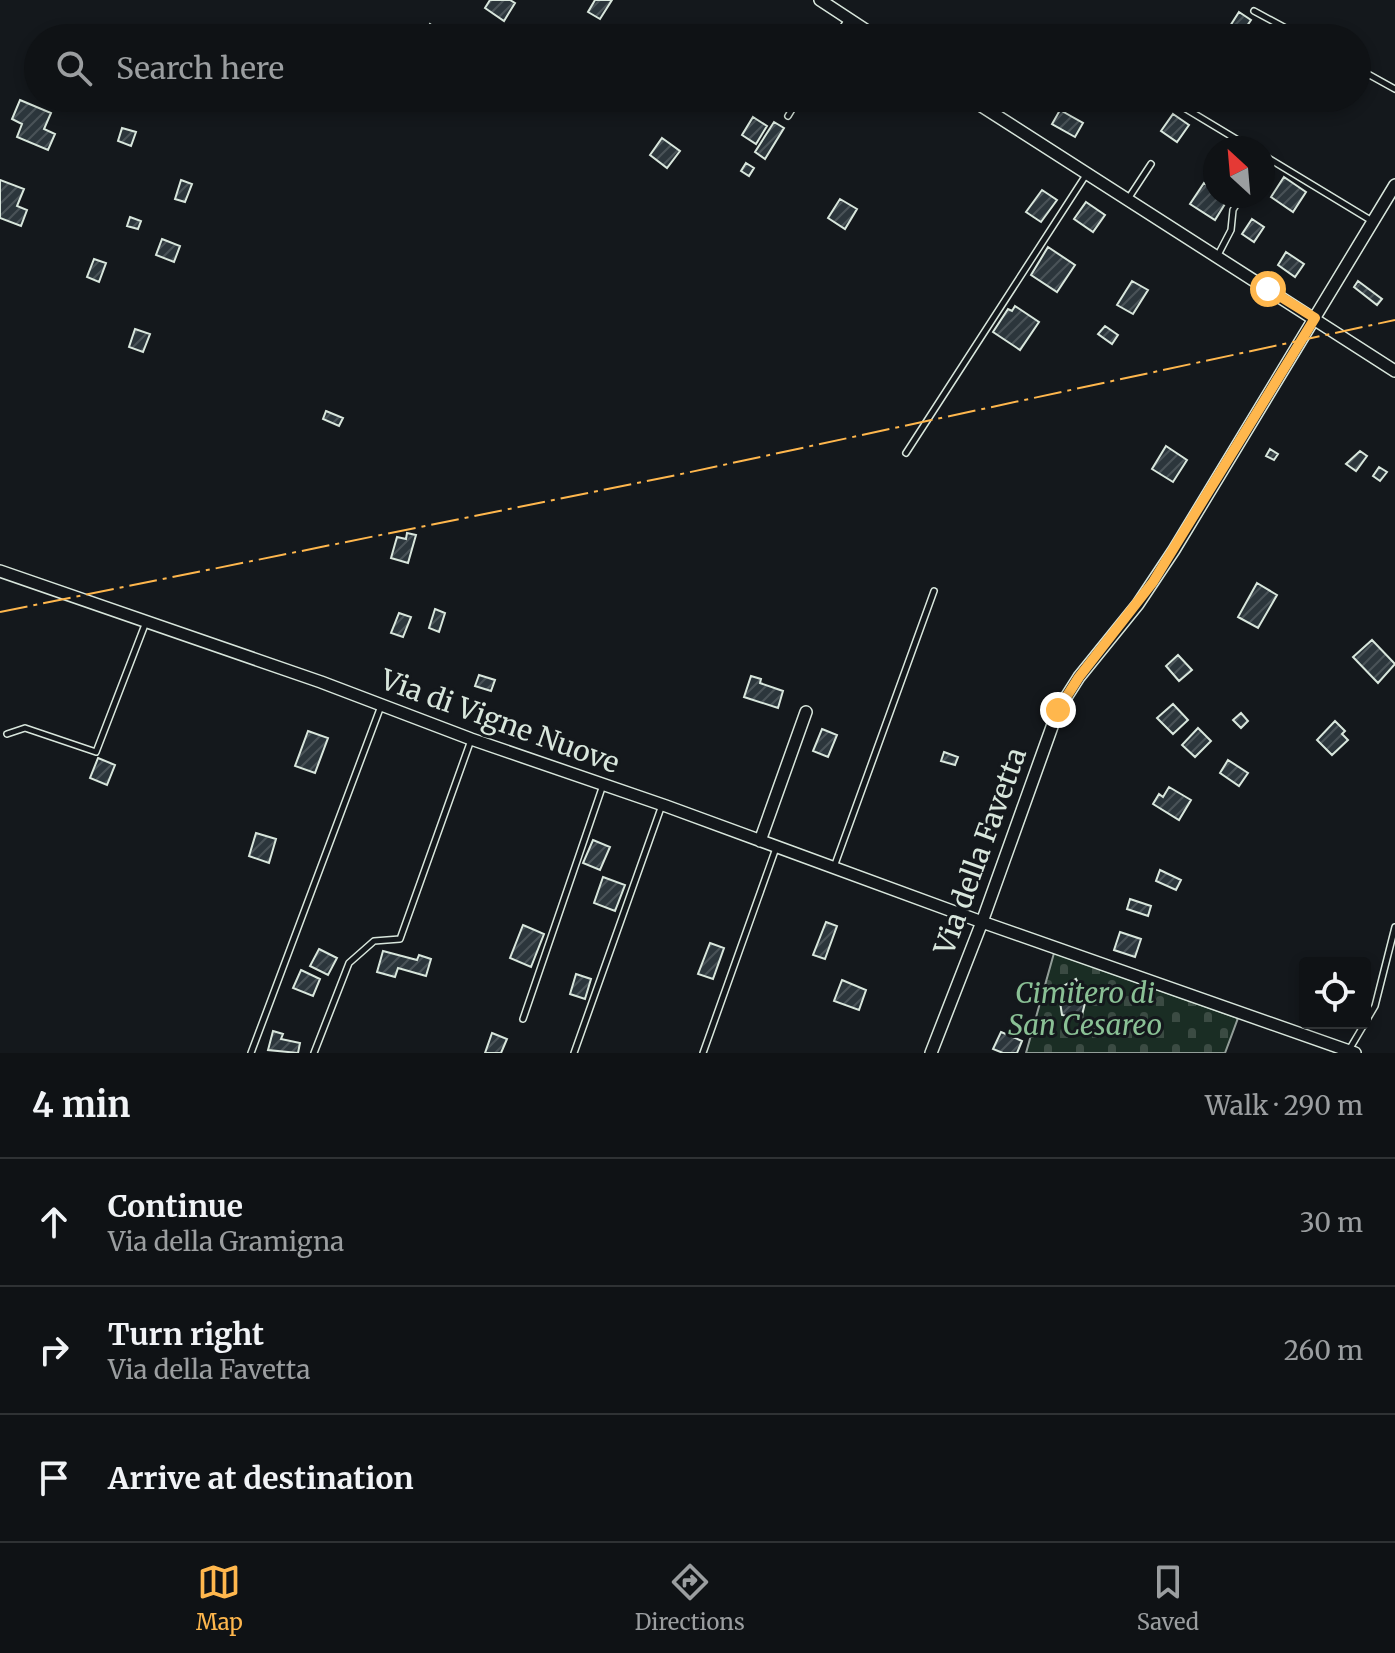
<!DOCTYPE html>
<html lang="en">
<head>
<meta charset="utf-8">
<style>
	:root { --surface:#0f1215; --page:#181b1e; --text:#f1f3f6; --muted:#9b9ea0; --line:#2f3234; --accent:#ffb74d }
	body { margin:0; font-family:Merriweather,serif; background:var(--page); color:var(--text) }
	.controls { position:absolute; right:24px; bottom:24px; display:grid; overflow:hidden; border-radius:8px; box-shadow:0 4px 12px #0003 }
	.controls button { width:72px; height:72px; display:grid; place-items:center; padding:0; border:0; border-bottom:2px solid var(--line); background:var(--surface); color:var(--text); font:40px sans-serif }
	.compass { position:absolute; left:1203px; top:136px; width:72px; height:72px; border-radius:50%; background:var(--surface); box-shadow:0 4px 12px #0003; rotate:334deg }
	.stop { position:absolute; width:24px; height:24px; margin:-18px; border:6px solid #ffb74d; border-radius:50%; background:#fff }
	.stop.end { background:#ffb74d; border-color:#fff; box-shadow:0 2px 8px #0008 }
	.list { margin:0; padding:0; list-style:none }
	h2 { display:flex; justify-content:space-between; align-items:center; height:104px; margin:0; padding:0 32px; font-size:34px }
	h2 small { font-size:26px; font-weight:400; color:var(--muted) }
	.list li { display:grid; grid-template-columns:52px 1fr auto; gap:24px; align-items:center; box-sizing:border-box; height:128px; padding:0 32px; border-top:2px solid var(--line) }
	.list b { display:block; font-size:30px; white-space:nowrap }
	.list p { margin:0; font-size:26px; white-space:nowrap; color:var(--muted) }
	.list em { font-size:26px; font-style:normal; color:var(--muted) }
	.icon { flex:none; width:44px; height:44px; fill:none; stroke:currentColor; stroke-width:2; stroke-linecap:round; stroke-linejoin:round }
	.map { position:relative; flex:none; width:1395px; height:1053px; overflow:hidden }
	.search { position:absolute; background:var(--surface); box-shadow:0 4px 12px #0003; left:24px; right:24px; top:24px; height:88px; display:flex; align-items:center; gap:20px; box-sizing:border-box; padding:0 28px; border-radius:44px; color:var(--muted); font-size:30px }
	.sheet { height:488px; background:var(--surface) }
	nav { display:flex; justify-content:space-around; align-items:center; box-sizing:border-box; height:112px; border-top:2px solid var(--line); background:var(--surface); font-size:22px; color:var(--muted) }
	nav a { display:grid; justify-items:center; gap:4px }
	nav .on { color:var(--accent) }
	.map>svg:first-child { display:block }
	.cemetery { fill:url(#cemetery-stones); stroke:#939e99; stroke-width:2 }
	.building { fill:url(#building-hatch); stroke:#d8e6dc; stroke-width:2 }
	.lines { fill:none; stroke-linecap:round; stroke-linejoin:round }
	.lane-casing { stroke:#d8e6dc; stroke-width:8 }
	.street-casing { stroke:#d8e6dc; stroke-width:14 }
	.lane { stroke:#14181c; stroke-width:5 }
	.street { stroke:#14181c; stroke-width:11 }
	.power { stroke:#ffb74d; stroke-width:2; stroke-dasharray:28 6 4 6; stroke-linecap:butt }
	.route { stroke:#ffb74d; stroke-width:10 }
	.labels { text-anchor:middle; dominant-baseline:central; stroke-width:6; stroke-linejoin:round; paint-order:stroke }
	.street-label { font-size:28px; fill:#d8e6dc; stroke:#14181c }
	.park-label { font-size:28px; font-style:italic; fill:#8ac095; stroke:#14181c }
</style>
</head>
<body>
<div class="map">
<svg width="1395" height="1053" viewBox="0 0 1395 1053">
	<defs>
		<pattern id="cemetery-stones" width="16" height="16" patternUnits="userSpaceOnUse" patternTransform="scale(2)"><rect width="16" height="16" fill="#1a2d24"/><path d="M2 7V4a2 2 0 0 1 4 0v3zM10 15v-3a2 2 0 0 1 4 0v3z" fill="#3b4b43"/></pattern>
		<pattern id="building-hatch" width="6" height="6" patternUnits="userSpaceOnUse" patternTransform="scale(2)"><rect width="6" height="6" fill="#2c363c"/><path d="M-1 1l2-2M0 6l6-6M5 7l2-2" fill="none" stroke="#4a5358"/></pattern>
	</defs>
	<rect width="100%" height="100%" fill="#14181c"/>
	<!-- cemetery -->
	<path class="cemetery" d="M 1054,953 L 1238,1018 L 1225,1053 L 1026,1053 Z"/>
	<!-- building -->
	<path class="building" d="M 490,0 L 510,0 L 515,3 L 504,21 L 485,8 Z
		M 595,0 L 612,0 L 600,19 L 588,12 Z
		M 1239,12 L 1251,20 L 1239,38 L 1231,38 L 1225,34 Z
		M 430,24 L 436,28 L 431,37 L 424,33 Z
		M 570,29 L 585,38 L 564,38 Z
		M 20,100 L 51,113 L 44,129 L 55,134 L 48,150 L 17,137 L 22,124 L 12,119 Z
		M 1060,110 L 1083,123 L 1075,137 L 1052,124 Z
		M 1173,114 L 1189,125 L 1177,142 L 1161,131 Z
		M 753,117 L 767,126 L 756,144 L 742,135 Z
		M 774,122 L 784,128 L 765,159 L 755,152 Z
		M 122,128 L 136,132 L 131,146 L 118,141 Z
		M 662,138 L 680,151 L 667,168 L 650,155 Z
		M 746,163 L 754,168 L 749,176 L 741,171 Z
		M 1284,177 L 1306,192 L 1293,212 L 1271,197 Z
		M 0,180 L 24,189 L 17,206 L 27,210 L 21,226 L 0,218 Z
		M 181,180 L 192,184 L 185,202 L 175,199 Z
		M 1204,183 L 1215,191 L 1215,196 L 1223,196 L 1228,199 L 1215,220 L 1190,204 Z
		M 1042,190 L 1057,200 L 1041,222 L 1026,212 Z
		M 840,199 L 857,209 L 845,229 L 828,218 Z
		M 1086,202 L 1105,215 L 1093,232 L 1074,219 Z
		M 130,217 L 141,221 L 138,229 L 127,226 Z
		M 1252,219 L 1264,227 L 1254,242 L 1242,234 Z
		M 162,239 L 180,246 L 174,262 L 156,255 Z
		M 1048,247 L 1075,265 L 1057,292 L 1031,275 Z
		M 1286,252 L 1304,264 L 1295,277 L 1278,265 Z
		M 94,259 L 106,263 L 99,282 L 87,277 Z
		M 1132,281 L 1148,290 L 1133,314 L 1117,305 Z
		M 1358,281 L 1382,299 L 1377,305 L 1354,287 Z
		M 1015,306 L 1039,322 L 1020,350 L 993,332 L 1008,309 L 1012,311 Z
		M 1105,326 L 1118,335 L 1112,344 L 1098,334 Z
		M 135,329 L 150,334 L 143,352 L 129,347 Z
		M 326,411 L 343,418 L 339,426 L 323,419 Z
		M 1166,446 L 1187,460 L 1173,482 L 1152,469 Z
		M 1270,449 L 1278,454 L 1274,460 L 1266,456 Z
		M 1360,451 L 1367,456 L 1356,471 L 1346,464 Z
		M 1379,467 L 1387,472 L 1380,481 L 1373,476 Z
		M 407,533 L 416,535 L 408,563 L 391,558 L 397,537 L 406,539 Z
		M 1257,583 L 1277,595 L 1258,628 L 1238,617 Z
		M 435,609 L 445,613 L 439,632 L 429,628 Z
		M 399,613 L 411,617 L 403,637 L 391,633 Z
		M 1372,640 L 1395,664 L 1378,683 L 1353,657 Z
		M 1178,655 L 1192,670 L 1179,681 L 1166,666 Z
		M 479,675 L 495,680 L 491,691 L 475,686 Z
		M 751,676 L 761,679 L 760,683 L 783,691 L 778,708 L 744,697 Z
		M 1173,704 L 1188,720 L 1173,734 L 1157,718 Z
		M 1241,713 L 1248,721 L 1241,728 L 1233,720 Z
		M 1335,721 L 1345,731 L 1342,734 L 1348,740 L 1332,755 L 1317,740 Z
		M 1198,728 L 1211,741 L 1195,757 L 1182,745 Z
		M 822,729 L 837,735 L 828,757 L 813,751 Z
		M 308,731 L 328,738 L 315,773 L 295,766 Z
		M 944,752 L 958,757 L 955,765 L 941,761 Z
		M 98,758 L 115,765 L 107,785 L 90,778 Z
		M 1228,760 L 1248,773 L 1239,786 L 1220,773 Z
		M 1169,787 L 1191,800 L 1179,820 L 1153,804 L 1159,794 L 1163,797 Z
		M 256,833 L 276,839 L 269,863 L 249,856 Z
		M 593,840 L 610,847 L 600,870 L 583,863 Z
		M 1160,870 L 1181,880 L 1176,890 L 1156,881 Z
		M 603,877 L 625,885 L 615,911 L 594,903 Z
		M 1130,899 L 1151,906 L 1148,916 L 1127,909 Z
		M 826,922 L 837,926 L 825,959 L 813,955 Z
		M 523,925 L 544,934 L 531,967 L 510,958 Z
		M 1120,932 L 1141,939 L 1135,957 L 1114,950 Z
		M 710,943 L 724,948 L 713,979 L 698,974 Z
		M 319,949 L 337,958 L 328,975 L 310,966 Z
		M 383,951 L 417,960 L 419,955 L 431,959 L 426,976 L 398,968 L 395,977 L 377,972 Z
		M 301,970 L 320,979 L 313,996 L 293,988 Z
		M 576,974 L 591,979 L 585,999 L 570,994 Z
		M 1076,979 L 1086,999 L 1081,1019 L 1062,1015 L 1058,989 Z
		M 842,980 L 866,990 L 859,1010 L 834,1001 Z
		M 273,1031 L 283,1034 L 281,1039 L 300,1043 L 298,1053 L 268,1050 Z
		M 1001,1032 L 1022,1041 L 1017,1053 L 1003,1053 L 993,1049 Z
		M 492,1033 L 507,1039 L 501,1053 L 485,1053 Z"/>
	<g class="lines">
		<!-- lane casing -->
		<g class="lane-casing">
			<path id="lane" d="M 1254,11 L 1304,38
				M 836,38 L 848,19
				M 1357,68 L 1395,89
				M 1168,98 L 1251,148
				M 788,116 L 799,98
				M 1263,155 L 1372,221
				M 1128,199 L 1151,164
				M 1218,255 L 1231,230 L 1233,210 L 1238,202
				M 906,453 L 1086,175
				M 7,734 L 25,728 L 96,752 L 146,622
				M 834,867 L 934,591
				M 523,1019 L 603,785
				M 1365,1023 L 1375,1006 L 1395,927
				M 1349,1050 L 1365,1023
				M 251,1053 L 381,706
				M 314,1053 L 349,963 L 374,941 L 400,939 L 471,740
				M 574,1053 L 662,805
				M 703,1053 L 776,848"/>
		</g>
		<!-- street casing -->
		<g class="street-casing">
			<path id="street" d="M 820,0 L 878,38
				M 969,98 L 1395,371
				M 0,571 L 321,682 L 471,739 L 666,806 L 982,922 L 1355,1053
				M 760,841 L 806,712
				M 931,1053 L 982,922 L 1058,710 L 1079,677 L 1138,604 L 1174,550 L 1395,185"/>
		</g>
		<!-- lane -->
		<use href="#lane" class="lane"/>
		<!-- street -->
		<use href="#street" class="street"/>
		<!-- power -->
		<path class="power" d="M 0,612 L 672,476 L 1395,320"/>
	</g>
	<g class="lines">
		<!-- route -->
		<path class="route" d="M 1058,710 L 1079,677 L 1153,582 L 1315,318 L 1268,289"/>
	</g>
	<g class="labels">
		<!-- street labels -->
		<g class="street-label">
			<text transform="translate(500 721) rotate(20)">Via di Vigne Nuove</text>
			<text transform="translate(980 851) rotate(-70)">Via della Favetta</text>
		</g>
		<!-- park labels -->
		<g class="park-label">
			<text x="1085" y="993">Cimitero di<tspan x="1085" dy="32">San Cesareo</tspan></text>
		</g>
	</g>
</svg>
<div class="controls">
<button><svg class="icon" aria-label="locate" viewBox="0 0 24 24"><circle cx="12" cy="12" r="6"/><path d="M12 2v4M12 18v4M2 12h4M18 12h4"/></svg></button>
</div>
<svg class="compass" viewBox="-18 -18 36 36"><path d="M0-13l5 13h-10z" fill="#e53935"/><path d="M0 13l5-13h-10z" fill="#9b9ea0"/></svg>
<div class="stop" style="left:1268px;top:289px"></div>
<div class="stop end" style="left:1058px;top:710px"></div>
<div class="search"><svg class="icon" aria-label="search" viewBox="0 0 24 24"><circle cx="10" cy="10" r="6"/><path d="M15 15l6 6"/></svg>Search here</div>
</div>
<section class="sheet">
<h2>4 min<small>Walk · 290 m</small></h2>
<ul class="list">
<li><svg class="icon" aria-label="ahead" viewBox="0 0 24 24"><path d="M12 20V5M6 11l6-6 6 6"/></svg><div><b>Continue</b><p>Via della Gramigna</p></div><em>30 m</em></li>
<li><svg class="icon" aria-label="right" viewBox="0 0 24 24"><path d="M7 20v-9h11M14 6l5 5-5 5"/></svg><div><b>Turn right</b><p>Via della Favetta</p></div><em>260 m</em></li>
<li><svg class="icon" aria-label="arrive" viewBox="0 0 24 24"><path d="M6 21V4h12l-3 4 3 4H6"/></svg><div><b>Arrive at destination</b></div></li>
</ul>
</section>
<nav>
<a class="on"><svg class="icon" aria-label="map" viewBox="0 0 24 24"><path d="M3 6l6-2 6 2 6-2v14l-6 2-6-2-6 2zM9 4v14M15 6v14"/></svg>Map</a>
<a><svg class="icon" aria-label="directions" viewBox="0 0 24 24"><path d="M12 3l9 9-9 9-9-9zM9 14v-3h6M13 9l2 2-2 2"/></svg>Directions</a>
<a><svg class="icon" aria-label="saved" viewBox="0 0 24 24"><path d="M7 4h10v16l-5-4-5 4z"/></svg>Saved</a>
</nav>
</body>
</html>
